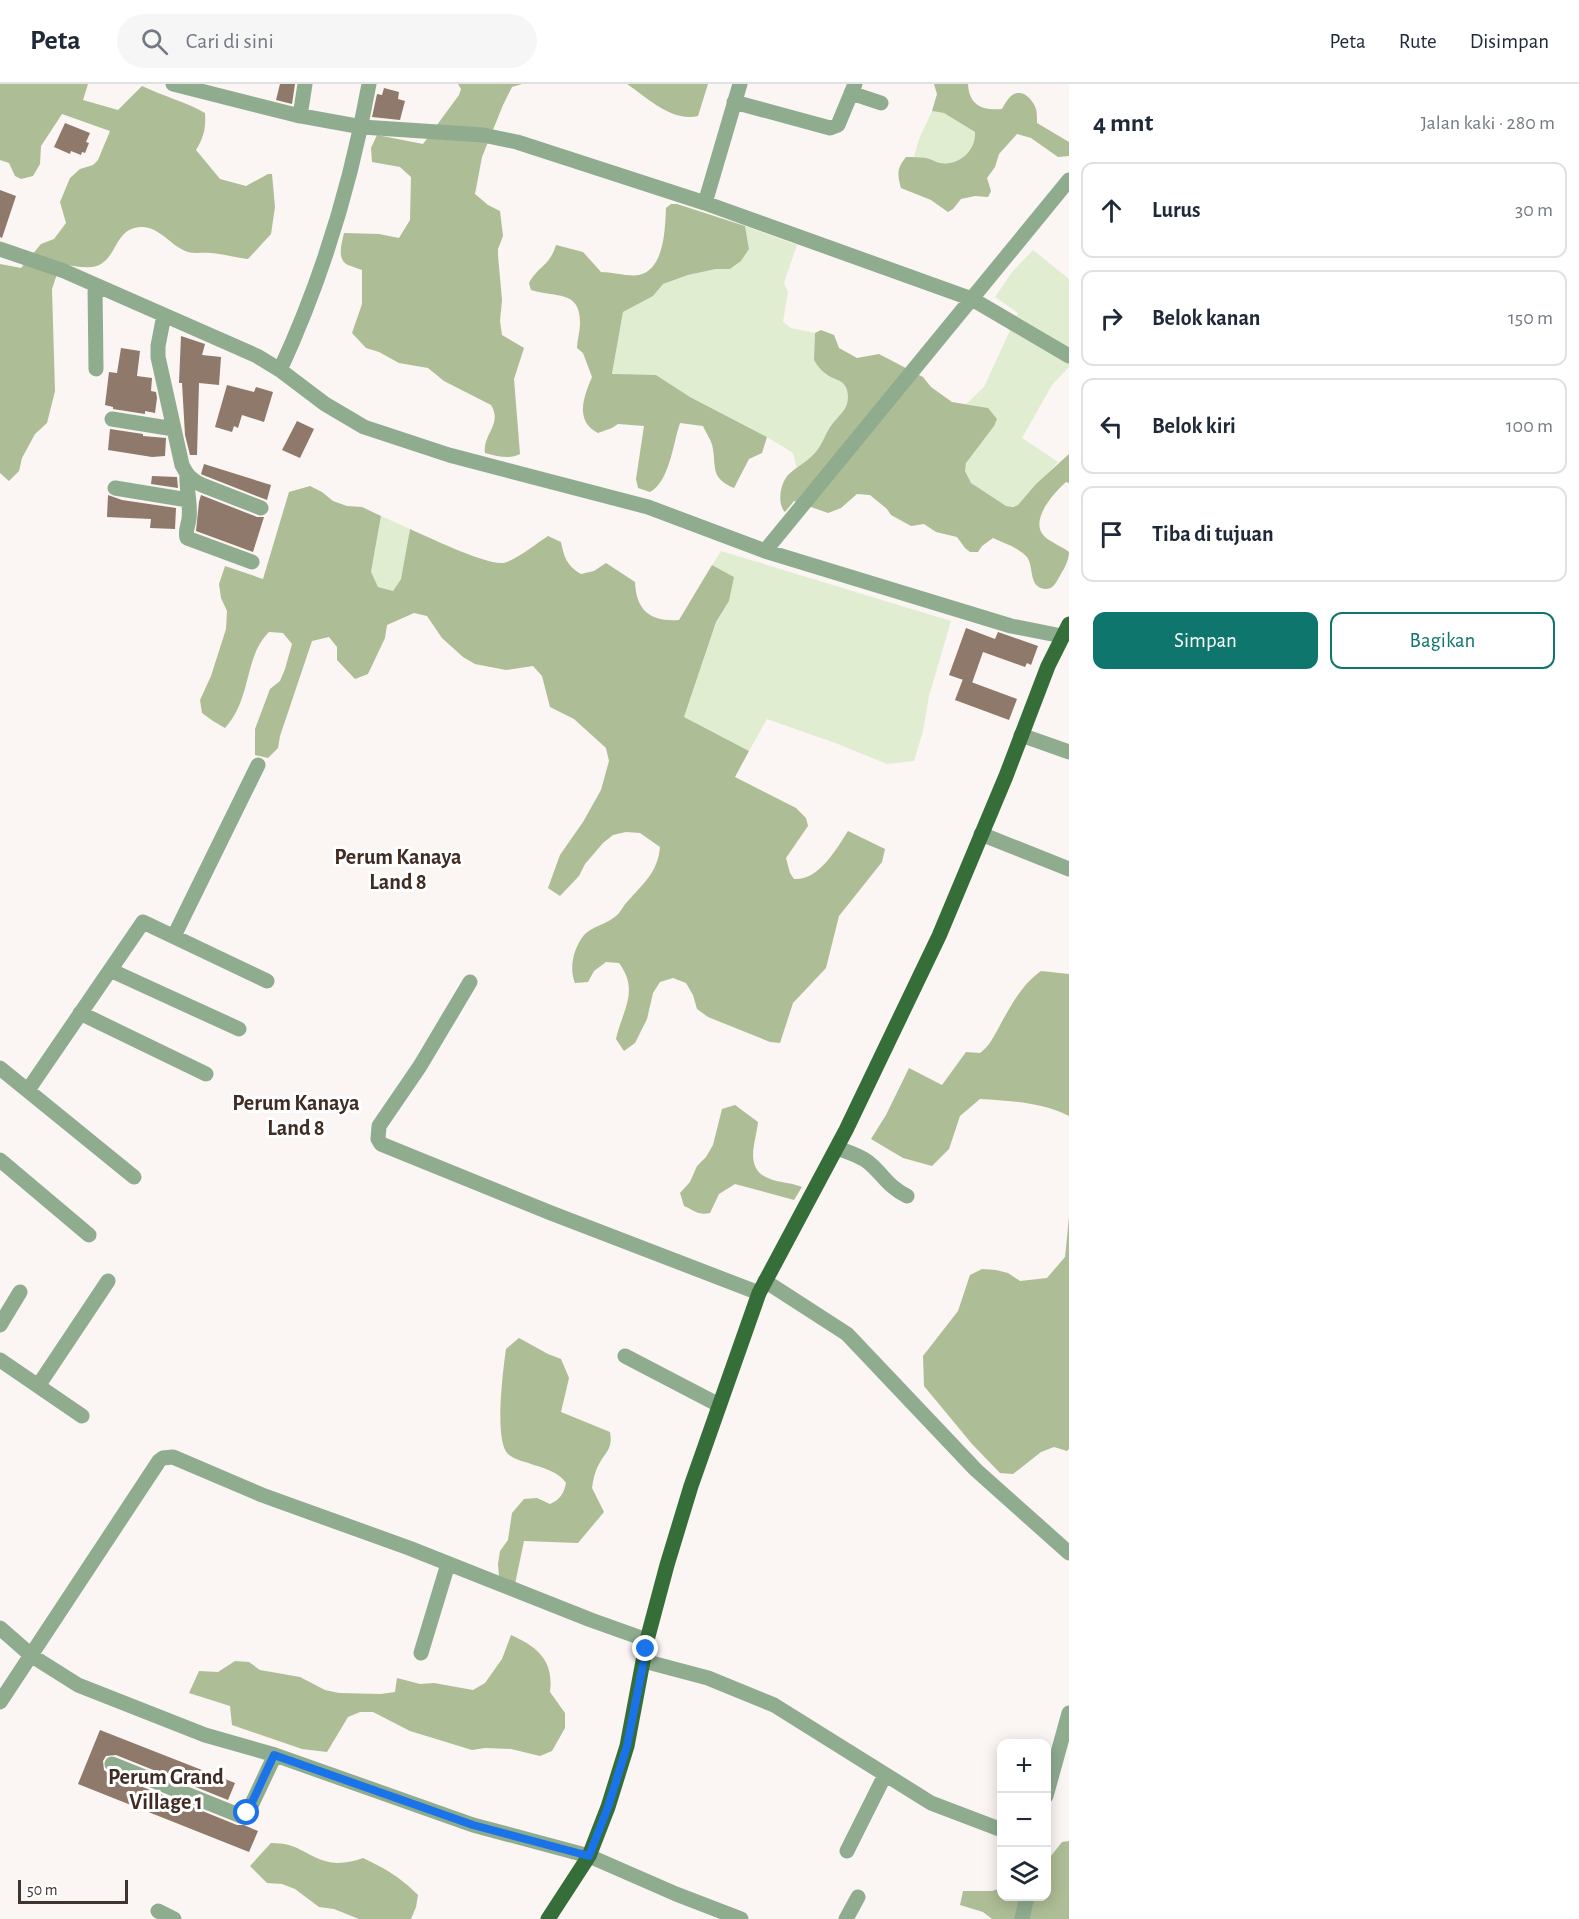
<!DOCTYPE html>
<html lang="id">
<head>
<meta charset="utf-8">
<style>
	:root { --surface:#fff; --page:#f6f6f7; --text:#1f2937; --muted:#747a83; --line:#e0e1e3; --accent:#0f766e }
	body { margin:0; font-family:"Alegreya Sans",sans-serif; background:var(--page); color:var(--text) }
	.controls { position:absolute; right:18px; bottom:18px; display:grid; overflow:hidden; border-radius:12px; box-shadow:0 3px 15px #0003 }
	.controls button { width:54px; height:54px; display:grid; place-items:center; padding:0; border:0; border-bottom:2px solid var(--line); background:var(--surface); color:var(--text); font:30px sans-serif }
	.scale { position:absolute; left:18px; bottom:15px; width:110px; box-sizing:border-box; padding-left:6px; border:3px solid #3f3430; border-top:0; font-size:16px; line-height:21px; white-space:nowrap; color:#3f3430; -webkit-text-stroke:4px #fff; paint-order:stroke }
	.stop { position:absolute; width:18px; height:18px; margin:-14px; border:4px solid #1a73e8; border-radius:50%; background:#fff }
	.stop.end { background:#1a73e8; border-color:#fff; box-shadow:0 2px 6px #0008 }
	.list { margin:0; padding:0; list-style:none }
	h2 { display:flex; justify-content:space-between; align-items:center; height:78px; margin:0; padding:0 24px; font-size:26px }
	h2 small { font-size:20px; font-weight:400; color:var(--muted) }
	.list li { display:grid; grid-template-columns:39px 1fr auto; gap:18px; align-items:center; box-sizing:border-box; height:96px; margin:0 12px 12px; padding:0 12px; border:2px solid var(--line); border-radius:12px }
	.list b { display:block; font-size:22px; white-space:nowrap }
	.list em { font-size:20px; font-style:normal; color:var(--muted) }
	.actions { display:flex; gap:12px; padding:18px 24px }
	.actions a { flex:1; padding:14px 0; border:2px solid var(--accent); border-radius:12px; text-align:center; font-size:21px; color:var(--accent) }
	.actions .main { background:var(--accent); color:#fff }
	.icon { flex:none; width:33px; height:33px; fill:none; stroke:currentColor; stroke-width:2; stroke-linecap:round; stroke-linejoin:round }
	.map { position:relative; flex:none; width:1069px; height:1835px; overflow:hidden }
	header { display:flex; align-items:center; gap:36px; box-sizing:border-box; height:84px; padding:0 30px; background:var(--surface); border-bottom:2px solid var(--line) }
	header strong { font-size:28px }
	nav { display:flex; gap:33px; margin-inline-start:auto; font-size:21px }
	.search { width:420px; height:54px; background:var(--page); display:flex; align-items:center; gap:15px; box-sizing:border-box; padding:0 21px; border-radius:33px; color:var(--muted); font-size:22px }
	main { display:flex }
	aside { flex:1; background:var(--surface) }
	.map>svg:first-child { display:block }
	.green { fill:#e1edd0 }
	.forest { fill:#adbd95 }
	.building { fill:#8e796a }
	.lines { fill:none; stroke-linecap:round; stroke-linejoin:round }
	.minor { stroke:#8fac8f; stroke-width:15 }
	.major { stroke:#366e3a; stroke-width:15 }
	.route { stroke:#1a73e8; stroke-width:8 }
	.labels { text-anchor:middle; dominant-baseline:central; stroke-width:6; stroke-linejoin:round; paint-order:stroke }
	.neighbourhood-label { font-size:22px; font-weight:bold; fill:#412c24; stroke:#fff }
</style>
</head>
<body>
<header>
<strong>Peta</strong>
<div class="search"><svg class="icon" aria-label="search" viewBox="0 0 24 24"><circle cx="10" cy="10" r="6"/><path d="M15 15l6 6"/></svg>Cari di sini</div>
<nav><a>Peta</a><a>Rute</a><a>Disimpan</a></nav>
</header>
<main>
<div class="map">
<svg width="1069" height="1835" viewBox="0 0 1069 1835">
	<rect width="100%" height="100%" fill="#fbf5f3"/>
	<!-- green -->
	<path class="green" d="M 932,27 L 944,29 L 975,48 C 976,68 958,82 938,79 C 930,77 922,74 914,73 L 919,55 Z
		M 745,142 L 797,161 L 784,199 L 788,208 L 783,238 L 791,244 L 815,249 L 814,276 C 817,281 821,287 826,291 C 833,295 841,295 846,303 C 854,319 840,329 832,340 C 828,346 827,352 824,358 C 818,369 807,376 797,385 L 793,369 L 767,353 L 690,313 L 656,291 L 612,291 L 623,228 L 653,212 L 662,200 L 688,191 L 716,185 L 730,185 L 741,177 L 749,165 Z
		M 1033,166 L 1069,195 L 1069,283 L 1052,301 L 1022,354 L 1058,378 L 1018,421 C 1008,425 1002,420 993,414 C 982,407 960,396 966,380 C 968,374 974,370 976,364 C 981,351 984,337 987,324 L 966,320 L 984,303 L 1018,229 L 995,213 L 1012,188 Z
		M 381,432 L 410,445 L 401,495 L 393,507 L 378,503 L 371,489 Z
		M 721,467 L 951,537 L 929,612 L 923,647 L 914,677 L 887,680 L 838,660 L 767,635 L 749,667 L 684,633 L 716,538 L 729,517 L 734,493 L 712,481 Z"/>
	<!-- forest -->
	<path class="forest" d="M 0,0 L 88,0 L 83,16 L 118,26 L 142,2 C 163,12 186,18 205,29 C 206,44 204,53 196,66 L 220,95 L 246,102 L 268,90 L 272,90 L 275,123 L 271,150 L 248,175 C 236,174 224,170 211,169 C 203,168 197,170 188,168 C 170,162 160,142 140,143 C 116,145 118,169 101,180 C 90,187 72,180 60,181 L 52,205 L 55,307 L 47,339 L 35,350 L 22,374 L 19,387 L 9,397 L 0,389 L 0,180 L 21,184 L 41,160 L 54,155 L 66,139 L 60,118 L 70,94 L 80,85 L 93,81 L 98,76 L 110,47 L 62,30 L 41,62 L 40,80 L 33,92 L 21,95 L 15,92 L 9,79 L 0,76 Z
		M 458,0 L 522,0 L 512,3 L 503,21 L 482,73 L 475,110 L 488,121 L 500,127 L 503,152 L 498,165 L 498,171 L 502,216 L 500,237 L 502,251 L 524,264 L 514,295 L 520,370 C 509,376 497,372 485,369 C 482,351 503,340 491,321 L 444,297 L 428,284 L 399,279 L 379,268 L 366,264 L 352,249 L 362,220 L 362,186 C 357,184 353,183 348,181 C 336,175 342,159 344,149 L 379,150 L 399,154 L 410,136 L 411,93 L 400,83 L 372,78 L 371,64 L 377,51 L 423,60 L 459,11 L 461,5 Z
		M 627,0 L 708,0 L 698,32 C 671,38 648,14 627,0 Z
		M 934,0 L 968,0 C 969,21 982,27 1002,25 C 1004,21 1007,16 1010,13 C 1021,3 1032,14 1036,25 C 1037,29 1037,35 1037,39 L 1069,58 L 1069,72 L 1058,73 L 1031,54 L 1017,50 L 999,70 L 995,83 L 987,94 L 991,107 L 988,113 L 975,112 L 961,115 L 953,125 L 948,128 L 931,116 L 901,104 C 897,90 897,84 906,73 C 913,73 920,73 926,74 C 931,75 935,78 940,79 C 959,82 976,67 975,48 L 944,29 L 932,27 L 937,10 Z
		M 671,120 L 677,120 L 745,142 L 749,165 L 741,177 L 730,185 L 716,185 L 688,191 L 663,200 L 653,212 L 623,228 L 612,290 L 656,291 L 690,313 L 767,353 L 762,369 L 749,375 L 734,404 C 711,394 716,385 713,365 C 712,357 706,349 703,342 L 680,339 C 673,359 670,397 650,408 L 638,404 L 636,395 L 644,342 L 618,340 L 612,344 L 598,349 C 574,337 584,312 592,293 L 583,269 L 577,264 C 577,256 580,248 580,240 C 581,205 555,214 531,206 L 529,199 C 539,181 549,183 556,161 L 583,168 L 601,188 C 611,188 630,193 639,191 C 665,185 665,144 666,124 Z
		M 821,246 L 834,251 L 839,264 L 857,274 L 879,270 L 923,293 L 931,303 L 952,318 L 988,324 L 997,335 L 994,342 L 966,379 L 965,387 L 971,399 L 1006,422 L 1013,423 L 1018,421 L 1036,400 L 1069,370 L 1069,399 L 1066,398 C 1054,409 1029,436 1044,452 C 1050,458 1061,462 1069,468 C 1069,478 1062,488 1057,497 C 1054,502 1051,505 1046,505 C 1027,504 1035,481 1026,472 C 1017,463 1004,459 993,454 L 982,462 L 978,468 L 970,468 L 965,464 L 957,453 L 936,448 L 924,440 L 911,442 L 891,431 L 887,425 L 870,411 L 857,410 L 841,424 L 828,429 L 794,417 L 785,428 C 777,420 780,400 788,391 C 796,383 807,378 814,370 C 823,361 825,349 833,339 C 842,328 851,322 847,306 C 844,295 833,296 826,290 C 821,287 817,281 814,276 L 815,249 Z
		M 310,402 L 322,408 L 333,417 L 347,422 L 362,423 L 381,432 L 371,488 L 378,503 L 393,507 L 401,495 L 410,445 C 428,453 486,481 503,479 C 515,477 537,459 548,452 L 561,458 C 564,473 567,482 581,490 L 594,487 L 606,479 L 635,498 C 636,527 651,538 679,536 L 712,481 L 734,493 L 729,517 L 716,538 L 684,633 L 749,667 L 735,693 L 796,724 L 806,734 L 808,742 L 786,774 L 790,789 L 794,795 C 818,797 836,766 848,747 L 885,765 L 882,778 L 839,832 L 826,884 L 793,919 L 780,959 L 770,958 L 708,933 L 697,925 L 693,911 L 686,899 L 673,894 L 660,898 L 653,909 L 647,935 L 635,959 L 624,967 L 616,955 C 622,927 640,907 619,879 L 606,878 L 594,887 L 588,898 L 575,899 C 569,884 573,865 584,851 C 591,843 607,840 616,832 C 621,828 623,822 627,818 C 643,800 658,788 660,763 L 640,749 L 626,748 L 613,751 L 603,759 L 585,780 L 579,792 L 560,812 L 548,804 L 560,771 L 583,738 L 601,706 L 609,677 L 606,664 L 574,635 L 550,623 L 542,592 L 533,582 L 506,586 L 475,580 L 463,573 L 442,554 L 427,532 L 414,529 L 387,541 L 385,554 L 368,590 L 355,595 L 337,576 L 337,563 L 329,553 L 312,557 L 280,652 L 278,664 L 268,674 L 255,671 L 255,645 L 270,605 L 280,597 L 285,585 L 292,560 L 283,549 L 269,548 C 244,572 252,615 225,644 L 213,637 L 202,629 L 200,616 L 211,592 L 226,545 L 227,527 L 221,514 L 219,500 L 225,482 L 263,495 L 289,408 Z
		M 1041,887 L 1069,890 L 1069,1032 C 1042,1018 1010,1017 980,1015 L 960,1032 L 949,1065 L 932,1082 L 903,1074 L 871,1055 L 886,1031 L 909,984 L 942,1001 L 966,968 L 980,969 C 989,962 991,957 997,947 C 1008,926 1021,901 1041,887 Z
		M 735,1021 L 758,1038 C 756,1059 742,1087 773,1096 C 783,1099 793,1099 802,1103 L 794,1116 L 735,1100 L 719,1110 L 710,1129 C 698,1132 694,1126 684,1122 L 680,1109 L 690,1098 L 697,1082 L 706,1073 L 713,1061 L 722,1025 Z
		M 1069,1133 L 1069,1365 L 1067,1367 L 1054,1363 L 1041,1368 L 1013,1390 L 1000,1389 L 972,1360 L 924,1302 L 923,1272 L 958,1227 L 970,1191 L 982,1185 L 996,1186 L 1008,1189 L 1020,1197 L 1047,1194 L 1065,1173 Z
		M 519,1254 L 548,1270 L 561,1275 L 569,1294 L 561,1328 L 610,1348 C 613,1365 606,1367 599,1380 C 595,1387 593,1396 592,1404 L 604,1428 L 578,1459 L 524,1457 L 515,1500 L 499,1492 L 498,1480 L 500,1467 L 508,1456 L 512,1429 L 524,1415 L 537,1414 L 550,1420 C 560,1416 564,1409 566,1399 C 560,1389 545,1384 534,1381 C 527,1378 514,1376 508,1370 C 494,1357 503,1286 506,1265 Z
		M 511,1551 C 538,1563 554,1577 550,1608 L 565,1629 L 565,1644 L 552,1667 L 540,1672 L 511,1665 L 485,1664 L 472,1666 L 410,1647 L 373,1628 L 360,1628 L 348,1633 L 327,1668 L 302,1665 L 232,1641 L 230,1622 L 189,1609 L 199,1587 L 218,1588 L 235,1577 L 249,1578 L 260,1586 L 300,1593 L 325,1606 L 339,1609 L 381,1610 L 395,1608 L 397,1594 L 420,1600 L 434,1599 L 473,1606 L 485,1599 L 502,1575 Z
		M 1069,1757 L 1069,1835 L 992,1835 L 983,1828 L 960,1821 L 963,1807 L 992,1807 L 1001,1804 L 1002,1812 L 1046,1812 L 1047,1777 L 1062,1758 Z
		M 271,1759 C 298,1759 303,1770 325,1777 C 337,1781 352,1778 363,1774 C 386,1785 400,1793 418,1811 L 416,1823 L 411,1835 L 359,1835 L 334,1825 L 319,1823 L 295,1805 L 282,1800 L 267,1799 L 250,1782 Z"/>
	<!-- building -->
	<path class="building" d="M 280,0 L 295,0 L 292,20 L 276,16 Z
		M 384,4 L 399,8 L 398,15 L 405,17 L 400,36 L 372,33 L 377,10 L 382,11 Z
		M 65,39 L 90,49 L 86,58 L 89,59 L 85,69 L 82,68 L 81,71 L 71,67 L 70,70 L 54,63 Z
		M 0,106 L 16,112 L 2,154 L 0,153 Z
		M 181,252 L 205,260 L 202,271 L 221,273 L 219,301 L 199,299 L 197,371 L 190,371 L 185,351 L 182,299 L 179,299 Z
		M 121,264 L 140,267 L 137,292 L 152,294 L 151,307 L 156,308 L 157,314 L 155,329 L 145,327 L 145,330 L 113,325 L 113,323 L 105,321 L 109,288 L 117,289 Z
		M 227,301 L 254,308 L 256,303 L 273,308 L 264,338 L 242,331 L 238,344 L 234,342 L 232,348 L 215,343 Z
		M 297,337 L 314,345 L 300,374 L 282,366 Z
		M 110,345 L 143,350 L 143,352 L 166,354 L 165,372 L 152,373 L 108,366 Z
		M 204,380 L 271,401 L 267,416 L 203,391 L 201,390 Z
		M 152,392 L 177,393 L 178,404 L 151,400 Z
		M 108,411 L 122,416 L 176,424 L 175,445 L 150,444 L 151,435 L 107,433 Z
		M 201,411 L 257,433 L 264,433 L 253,468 L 196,447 L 199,418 Z
		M 966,544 L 995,555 L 998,548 L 1038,562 L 1031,581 L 1027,579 L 1025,583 L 983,568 L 972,599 L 949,591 Z
		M 963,595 L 1017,615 L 1009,636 L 955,616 Z
		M 100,1646 L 235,1699 L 228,1716 L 116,1671 L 106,1672 L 103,1677 L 104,1686 L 108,1689 L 237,1741 L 244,1741 L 258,1747 L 249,1768 L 78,1700 Z"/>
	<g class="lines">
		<!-- minor -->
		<path class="minor" d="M 173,0 L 296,31 L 362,43 L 483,51 L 517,58 L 705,119 L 972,215 L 1069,272
			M 851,9 L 881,19
			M 734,18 L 830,44 L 838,41 L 855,0
			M 300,32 L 305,0
			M 705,119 L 740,0
			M 0,165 L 64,187 L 257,272 L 280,286 L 325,320 L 364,343 L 449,371 L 648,423 L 765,467 L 1011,542 L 1062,552
			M 95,201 L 96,285
			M 164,231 L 158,262 L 158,273 L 182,381 C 187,391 191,396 202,401 L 261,424
			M 280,286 C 323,193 351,101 369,0
			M 112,335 L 174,345
			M 187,390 C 186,405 191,420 189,435 C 188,442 185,447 187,454 L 252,478
			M 115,404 L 188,416
			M 765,467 L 1069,96
			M 1021,651 L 1069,668
			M 981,750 L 1069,785
			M 174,852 L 258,681
			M 110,886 L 239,945
			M 470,898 L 420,982 L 379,1042 L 378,1055 L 381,1060 L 551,1129 L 759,1209
			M 80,929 L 206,990
			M 0,984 L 134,1093
			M 28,1006 L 143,838 L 267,897
			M 837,1064 C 847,1068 859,1071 868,1078 C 883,1090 888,1103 907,1112
			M 0,1076 L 89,1151
			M 765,1197 L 847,1250 L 976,1386 L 1069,1469
			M 0,1241 L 20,1208
			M 625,1272 L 719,1321
			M 0,1276 L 82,1332
			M 38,1302 L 108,1197
			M 0,1544 L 32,1572 L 78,1601 L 205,1651 L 275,1671 L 473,1741 L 589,1772 L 676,1810 L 741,1835
			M 421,1569 L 448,1480
			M 644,1577 L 708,1594 L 774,1621 L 931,1719 L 1002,1746
			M 0,1618 L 159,1377 L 163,1374 L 173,1373 L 262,1411 L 409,1464 L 591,1536 L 647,1556
			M 112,1680 L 241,1732 L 249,1726 L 275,1671
			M 1046,1712 L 1069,1629
			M 847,1767 L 885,1691
			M 158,1827 L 174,1835
			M 846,1835 L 858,1813
			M 1022,1835 L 1027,1812"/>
		<!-- major -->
		<path class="major" d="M 548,1835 L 589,1772 L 608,1723 L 627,1662 L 647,1556 L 667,1481 L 691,1402 L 759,1209 L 846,1046 L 939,852 L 1006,692 L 1048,582 L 1069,540"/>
	</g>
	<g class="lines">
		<!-- route -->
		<path class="route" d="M 247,1729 L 274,1671 L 473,1741 L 589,1772 L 608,1723 L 627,1662 L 646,1565"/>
	</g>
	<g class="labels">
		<!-- neighbourhood labels -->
		<g class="neighbourhood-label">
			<text x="398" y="773">Perum Kanaya<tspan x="398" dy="25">Land 8</tspan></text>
			<text x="296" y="1019">Perum Kanaya<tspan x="296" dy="25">Land 8</tspan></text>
			<text x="166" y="1693">Perum Grand<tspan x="166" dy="25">Village 1</tspan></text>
		</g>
	</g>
</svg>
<div class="controls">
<button>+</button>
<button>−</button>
<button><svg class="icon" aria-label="layers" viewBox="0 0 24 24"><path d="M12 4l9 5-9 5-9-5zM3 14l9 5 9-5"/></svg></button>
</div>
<div class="scale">50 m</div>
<div class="stop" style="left:247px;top:1729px"></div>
<div class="stop end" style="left:646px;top:1565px"></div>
</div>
<aside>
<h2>4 mnt<small>Jalan kaki · 280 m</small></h2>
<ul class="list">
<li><svg class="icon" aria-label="ahead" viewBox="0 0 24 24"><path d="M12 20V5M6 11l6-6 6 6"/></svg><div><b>Lurus</b></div><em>30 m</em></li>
<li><svg class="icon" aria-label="right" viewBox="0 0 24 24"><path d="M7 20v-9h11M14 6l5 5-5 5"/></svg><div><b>Belok kanan</b></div><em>150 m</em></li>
<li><svg class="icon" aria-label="left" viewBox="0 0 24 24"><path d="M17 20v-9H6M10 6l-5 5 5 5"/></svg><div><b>Belok kiri</b></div><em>100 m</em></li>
<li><svg class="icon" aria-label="arrive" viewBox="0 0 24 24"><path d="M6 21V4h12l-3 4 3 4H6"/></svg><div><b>Tiba di tujuan</b></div></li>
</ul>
<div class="actions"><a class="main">Simpan</a><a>Bagikan</a></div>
</aside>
</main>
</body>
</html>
